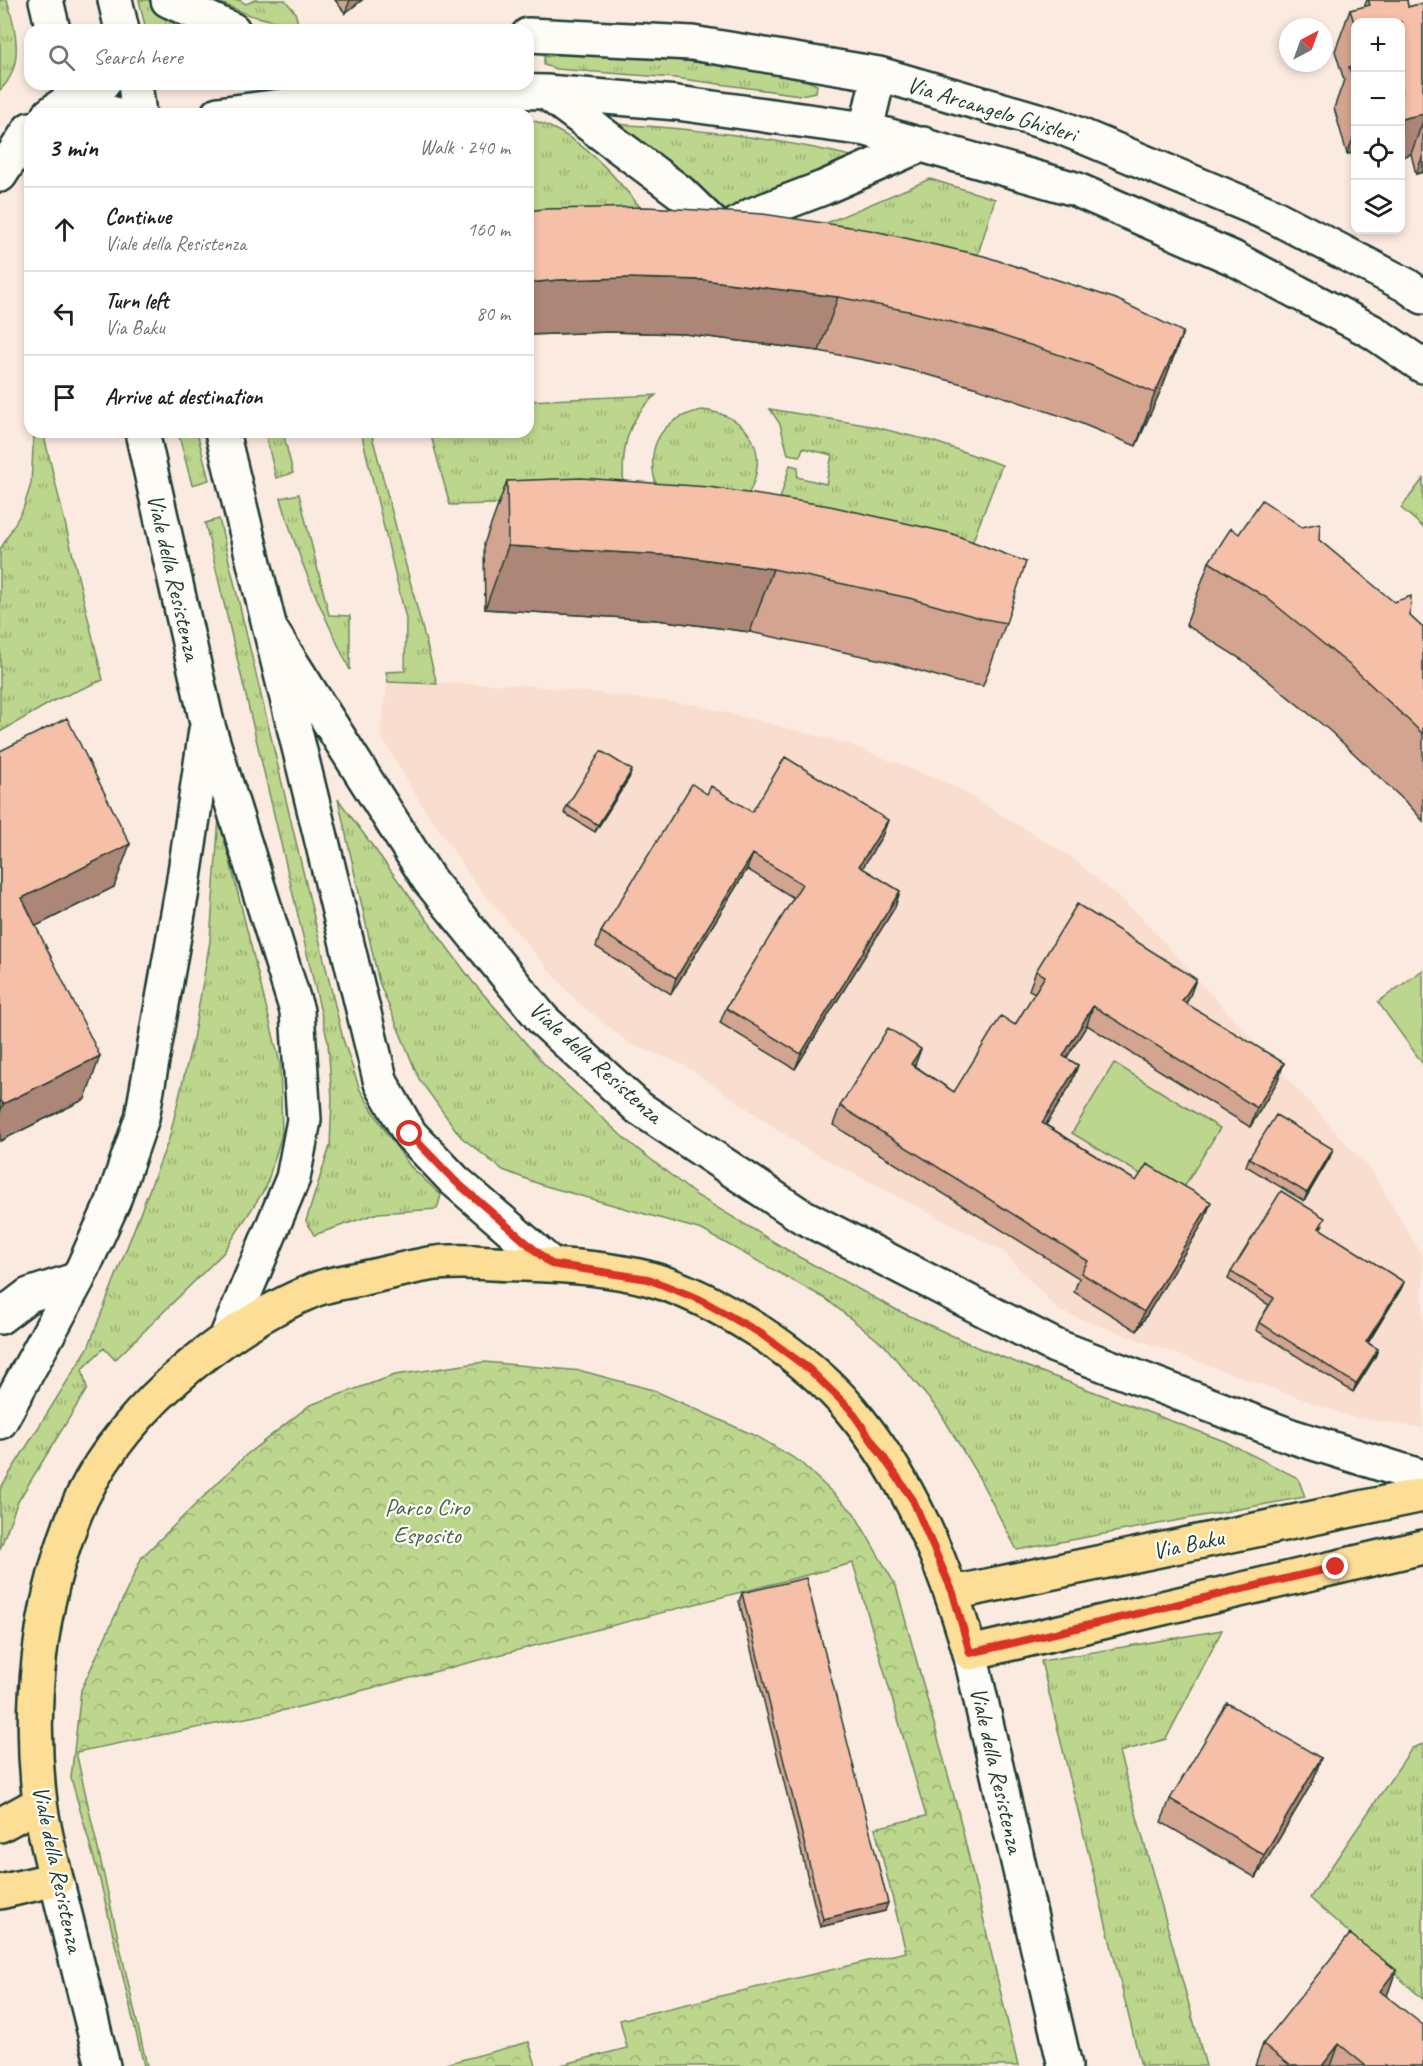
<!DOCTYPE html>
<html lang="en">
<head>
<meta charset="utf-8">
<style>
	:root { --surface:#fff; --page:#f6f6f6; --text:#202124; --muted:#757577; --line:#e0e0e0 }
	body { margin:0; font-family:Caveat,sans-serif; background:var(--page); color:var(--text) }
	.controls { position:absolute; right:18px; top:18px; display:grid; overflow:hidden; border-radius:12px; box-shadow:0 3px 9px #0003 }
	.controls button { width:54px; height:54px; display:grid; place-items:center; padding:0; border:0; border-bottom:2px solid var(--line); background:var(--surface); color:var(--text); font:30px sans-serif }
	.compass { position:absolute; left:1279px; top:18px; width:54px; height:54px; border-radius:50%; background:var(--surface); box-shadow:0 3px 9px #0003; rotate:41deg }
	.stop { position:absolute; width:18px; height:18px; margin:-14px; border:4px solid #d93025; border-radius:50%; background:#fff }
	.stop.end { background:#d93025; border-color:#fff; box-shadow:0 2px 6px #0008 }
	.list { margin:0; padding:0; list-style:none }
	h2 { display:flex; justify-content:space-between; align-items:center; height:78px; margin:0; padding:0 24px; font-size:26px }
	h2 small { font-size:20px; font-weight:400; color:var(--muted) }
	.list li { display:grid; grid-template-columns:39px 1fr auto; gap:18px; align-items:center; box-sizing:border-box; height:84px; padding:0 24px; border-top:2px solid var(--line) }
	.list b { display:block; font-size:22px; white-space:nowrap }
	.list p { margin:0; font-size:20px; white-space:nowrap; color:var(--muted) }
	.list em { font-size:20px; font-style:normal; color:var(--muted) }
	.icon { flex:none; width:33px; height:33px; fill:none; stroke:currentColor; stroke-width:2; stroke-linecap:round; stroke-linejoin:round }
	.map { position:relative; flex:none; width:1423px; height:2066px; overflow:hidden }
	.search { position:absolute; background:var(--surface); box-shadow:0 3px 9px #0003; left:24px; top:24px; width:510px; height:66px; display:flex; align-items:center; gap:15px; box-sizing:border-box; padding:0 21px; border-radius:18px; color:var(--muted); font-size:22px }
	.panel { position:absolute; background:var(--surface); box-shadow:0 3px 9px #0003; left:24px; top:108px; width:510px; height:330px; border-radius:18px }
	.map>svg:first-child { display:block }
	.built { fill:#f9ddce }
	.grass { fill:url(#grass-tufts); stroke:#6e8a60; stroke-width:1.5 }
	.park { fill:url(#park-crowns); stroke:#6e8a60; stroke-width:1.5 }
	.garden { fill:#bdd68d; stroke:#6e8a60; stroke-width:1.5 }
	.lines { fill:none; stroke-linecap:round; stroke-linejoin:round }
	.minor-casing { stroke:#1f3d34; stroke-width:38 }
	.major-casing { stroke:#1f3d34; stroke-width:38 }
	.minor { stroke:#fdfcf7; stroke-width:33 }
	.major { stroke:#fcde96; stroke-width:33 }
	.wall { fill:#d3a490; stroke:#1f3d34; stroke-width:1.5 }
	.shaded-wall { fill:#ac8676; stroke:#1f3d34; stroke-width:1.5 }
	.building { fill:#f5bfa8; stroke:#1f3d34; stroke-width:1.5 }
	.route { stroke:#d93025; stroke-width:8 }
	.labels { text-anchor:middle; dominant-baseline:central; stroke-width:4.5; stroke-linejoin:round; paint-order:stroke }
	.street-label { font-size:24px; fill:#1f3d34; stroke:#fdfcf7 }
	.park-label { font-size:24px; fill:#46634a; stroke:#fdfcf7 }
</style>
</head>
<body>
<div class="map">
<svg width="1423" height="2066" viewBox="0 0 1423 2066">
	<defs>
		<pattern id="grass-tufts" width="24" height="20" patternUnits="userSpaceOnUse" patternTransform="scale(1.5)"><rect width="24" height="20" fill="#bdd68d"/><path d="M3 7l-1-3M5 7V3M7 7l1-3M15 17l-1-3M17 17v-4M19 17l1-3" fill="none" stroke="#99af74"/></pattern>
		<pattern id="park-crowns" width="20" height="18" patternUnits="userSpaceOnUse" patternTransform="scale(1.5)"><rect width="20" height="18" fill="#bdd68d"/><path d="M2 6a3 3 0 1 1 6 0M12 15a3 3 0 1 1 6 0" fill="none" stroke="#99af74"/></pattern>
	</defs>
	<rect width="100%" height="100%" fill="#fbeadf"/>
	<filter id="ink" filterUnits="userSpaceOnUse"><feTurbulence type="fractalNoise" baseFrequency=".0167" numOctaves="2"/><feDisplacementMap in="SourceGraphic" scale="12" xChannelSelector="R" yChannelSelector="G"/><feConvolveMatrix kernelMatrix="1 2 1 2 8 2 1 2 1" color-interpolation-filters="sRGB"/></filter>
	<g filter="url(#ink)">
		<!-- built -->
		<path class="built" d="M 388,682 L 524,685 L 696,705 L 845,743 L 952,785 L 1074,859 L 1137,913 L 1373,1173 L 1423,1257 L 1423,1428 L 1349,1416 L 1059,1311 L 1003,1251 L 803,1147 L 685,1065 L 632,1045 L 576,1001 L 478,887 L 420,802 L 380,734 Z"/>
		<!-- grass -->
		<path class="grass" d="M 0,0 L 7,0 C 16,28 25,67 0,90 Z
			M 139,0 L 154,0 L 200,30 L 146,30 Z
			M 214,0 L 239,0 L 246,4 L 255,0 L 285,0 L 295,12 L 299,27 L 249,15 Z
			M 570,53 C 623,55 674,59 727,66 C 757,70 789,72 817,85 L 816,92 L 800,95 L 675,78 L 556,69 L 544,65 L 544,57 Z
			M 528,119 C 581,133 616,177 649,218 L 528,228 Z
			M 612,124 C 692,128 776,138 855,157 L 739,209 L 716,210 Z
			M 930,179 L 995,199 L 975,264 L 786,240 Z
			M 656,395 C 624,421 621,455 624,493 L 536,503 L 450,505 L 430,432 L 528,432 L 528,401 Z
			M 770,409 L 871,426 L 935,442 L 1002,465 L 962,569 L 780,499 L 790,465 L 798,467 L 797,477 L 826,484 L 832,455 L 803,448 L 800,456 L 788,454 L 780,424 Z
			M 702,410 C 750,415 771,452 748,495 L 657,488 C 644,447 660,419 702,410 Z
			M 34,432 L 43,432 L 103,680 L 55,700 L 0,732 L 0,550 L 23,509 L 31,484 Z
			M 178,432 L 197,432 L 209,480 L 192,485 Z
			M 265,432 L 283,432 L 293,473 L 276,478 Z
			M 361,432 L 371,432 L 437,684 L 388,682 L 386,672 L 405,671 L 406,619 Z
			M 1423,479 L 1423,527 L 1401,508 Z
			M 299,494 L 329,615 L 350,616 L 350,670 C 323,614 297,558 281,498 Z
			M 219,519 L 343,1039 L 360,1090 L 386,1132 L 410,1166 L 441,1195 L 437,1209 L 378,1213 L 314,1235 L 306,1221 L 330,1146 L 332,1098 L 328,1042 L 205,523 Z
			M 338,799 L 472,981 L 545,1065 L 624,1138 L 696,1195 L 799,1257 L 897,1310 L 981,1349 L 1224,1441 L 1298,1478 L 1305,1497 L 1017,1550 L 978,1476 L 940,1412 L 885,1346 L 826,1299 L 702,1230 L 542,1185 L 503,1170 L 461,1137 L 419,1079 L 379,982 Z
			M 219,817 L 280,1063 L 282,1134 L 266,1187 L 224,1252 L 115,1360 L 104,1348 L 82,1369 L 87,1389 L 17,1503 L 0,1549 L 0,1489 L 88,1348 L 169,1139 L 193,1039 L 210,941 Z
			M 1222,1630 L 1166,1739 L 1119,1752 L 1206,2066 L 1141,2066 L 1041,1661 Z
			M 1423,1744 L 1423,1999 L 1310,1898 L 1412,1748 Z"/>
		<!-- park -->
		<path class="park" d="M 484,1362 L 582,1371 L 653,1390 L 758,1437 L 799,1461 L 854,1513 L 896,1586 L 958,1811 L 1018,2066 L 557,2066 L 627,2048 L 620,2020 L 906,1952 L 875,1828 L 926,1816 L 853,1563 L 295,1708 L 76,1752 L 147,2066 L 144,2066 L 100,1880 L 71,1778 L 81,1690 L 142,1557 L 246,1455 L 310,1405 L 395,1375 Z
			M 529,2042 L 536,2066 L 438,2066 Z"/>
		<!-- garden -->
		<path class="garden" d="M 1423,970 L 1423,1064 L 1378,1002 Z
			M 1114,1063 L 1220,1128 L 1178,1197 L 1072,1133 Z"/>
		<g class="lines">
			<!-- minor casing -->
			<g class="minor-casing">
				<path id="minor" d="M 46,0 L 53,30
					M 115,0 L 122,30
					M 168,0 L 233,30
					M 528,35 L 692,43 L 879,74 L 1058,126 L 1269,214 L 1406,285 L 1423,297
					M 135,84 L 139,114
					M 546,92 L 680,192 L 714,225 L 715,242
					M 69,100 L 114,114
					M 50,114 L 69,100 L 103,84
					M 218,114 L 321,101 L 497,91 L 546,92 L 677,103 L 866,129 L 1075,189 L 1233,258 L 1373,332 L 1423,366
					M 866,129 L 879,74
					M 0,175 L 30,129
					M 732,243 L 733,227 L 752,215 L 823,188 L 923,144
					M 142,432 L 207,723 L 297,1011 L 304,1120 L 293,1178 L 226,1338
					M 222,432 L 381,1083 L 410,1134 L 454,1180 L 551,1264
					M 271,630 L 429,880 L 543,1020 L 639,1108 L 800,1215 L 1055,1346 L 1291,1436 L 1423,1477
					M 0,1317 L 29,1295 L 78,1279
					M 0,1422 L 78,1279 L 113,1202 L 142,1118 L 183,885 L 206,730
					M 970,1653 L 1065,2066
					M 56,1879 L 103,2066"/>
			</g>
			<!-- major casing -->
			<g class="major-casing">
				<path id="major" d="M 953,1593 L 1423,1495
					M 0,1825 L 40,1803
					M 0,1892 L 56,1879 C 50,1853 43,1827 40,1802 C 28,1707 39,1605 74,1516 C 112,1419 219,1329 314,1290 C 328,1284 345,1282 360,1279 C 383,1274 406,1268 429,1264 C 458,1259 493,1264 523,1264 C 560,1265 612,1269 647,1278 C 714,1296 806,1356 850,1409 C 910,1480 945,1565 970,1653 L 1423,1547"/>
			</g>
			<!-- minor -->
			<use href="#minor" class="minor"/>
			<!-- major -->
			<use href="#major" class="major"/>
		</g>
		<!-- wall -->
		<path class="wall" d="M 335,0 L 362,0 L 345,13 Z
			M 1367,0 L 1407,0 L 1408,7 L 1423,3 L 1423,172 L 1416,174 L 1411,154 L 1401,157 L 1401,22 L 1356,22 L 1356,161 L 1353,153 L 1347,154 L 1334,108 L 1344,80 L 1335,51 L 1350,10 L 1364,7 Z
			M 528,211 L 1183,332 L 1163,385 L 1136,446 L 1070,419 L 974,387 L 894,366 L 819,351 L 685,334 L 608,332 L 528,335 Z
			M 507,481 L 1006,623 L 983,686 L 957,682 L 886,661 L 750,632 L 657,620 L 485,609 L 484,544 Z
			M 1239,534 L 1319,540 L 1410,616 L 1423,628 L 1423,821 L 1410,806 L 1329,730 L 1244,661 L 1186,625 L 1209,562 Z
			M 0,751 L 114,887 L 36,926 L 85,1099 L 0,1141 Z
			M 629,778 L 595,832 L 564,813 L 567,806 Z
			M 707,794 L 752,812 L 888,820 L 882,836 L 862,868 L 900,891 L 895,907 L 795,1069 L 720,1023 L 726,1008 L 794,898 L 747,869 L 671,994 L 596,947 L 601,932 Z
			M 1036,971 L 1196,979 L 1189,998 L 1186,1004 L 1284,1063 L 1277,1082 L 1250,1127 L 1087,1025 L 1066,1058 L 1078,1065 L 1071,1084 L 1046,1125 L 1136,1181 L 1204,1221 L 1137,1331 L 1074,1292 L 1079,1278 L 833,1125 L 840,1106 L 915,1066 L 954,1092 L 1015,1025 L 1035,993 L 1029,990 Z
			M 1330,1157 L 1304,1201 L 1246,1166 L 1249,1158 Z
			M 1322,1226 L 1320,1229 L 1404,1282 L 1401,1289 L 1368,1343 L 1378,1349 L 1375,1357 L 1353,1392 L 1256,1330 L 1259,1322 L 1269,1305 L 1228,1279 L 1231,1272 Z
			M 742,1593 L 885,1911 L 820,1927 L 739,1601 Z
			M 1321,1758 L 1313,1781 L 1256,1878 L 1161,1822 L 1170,1799 Z
			M 1396,1970 L 1388,1993 L 1386,1996 L 1423,2066 L 1255,2066 L 1263,2044 Z"/>
		<!-- shaded-wall -->
		<path class="shaded-wall" d="M 350,0 L 362,0 L 345,13 Z
			M 1423,114 L 1423,121 L 1411,154 L 1401,157 L 1401,119 Z
			M 1356,131 L 1356,146 L 1353,153 L 1347,154 Z
			M 1423,155 L 1423,172 L 1416,174 Z
			M 627,278 L 704,280 L 838,297 L 819,351 L 685,334 L 608,332 L 528,335 L 528,283 L 558,280 Z
			M 1183,332 L 1163,385 L 1136,446 L 1155,393 Z
			M 508,546 L 680,556 L 773,569 L 750,632 L 657,620 L 485,609 Z
			M 632,770 L 629,778 L 595,832 L 598,825 Z
			M 888,820 L 882,836 L 854,882 L 859,866 Z
			M 130,844 L 114,887 L 6,941 L 22,898 Z
			M 753,854 L 747,869 L 671,994 L 676,978 Z
			M 900,891 L 895,907 L 795,1069 L 801,1054 Z
			M 1196,979 L 1189,998 L 1175,1020 L 1182,1001 Z
			M 1093,1006 L 1087,1025 L 1056,1075 L 1063,1056 Z
			M 921,1049 L 914,1068 L 911,1064 Z
			M 100,1056 L 85,1099 L 0,1141 L 0,1112 L 3,1104 Z
			M 1284,1063 L 1277,1082 L 1250,1127 L 1257,1108 Z
			M 1078,1065 L 1071,1084 L 1035,1142 L 1042,1123 Z
			M 1333,1149 L 1330,1157 L 1304,1201 L 1307,1193 Z
			M 1211,1202 L 1204,1221 L 1137,1331 L 1144,1312 Z
			M 1404,1282 L 1401,1289 L 1363,1350 L 1366,1342 Z
			M 1378,1349 L 1375,1357 L 1353,1392 L 1356,1384 Z
			M 1321,1758 L 1313,1781 L 1256,1878 L 1264,1855 Z
			M 888,1903 L 885,1911 L 820,1927 L 823,1919 Z
			M 1396,1970 L 1388,1993 L 1372,2014 L 1380,1991 Z
			M 1339,2044 L 1331,2066 L 1322,2066 Z"/>
		<!-- building -->
		<path class="building" d="M 1368,0 L 1407,0 L 1408,7 L 1423,3 L 1423,114 L 1401,119 L 1401,22 L 1356,22 L 1356,28 L 1350,10 L 1370,5 Z
			M 1356,65 L 1356,90 L 1349,67 Z
			M 647,207 L 763,214 L 870,230 L 984,256 L 1116,299 L 1183,332 L 1155,393 L 1090,365 L 994,333 L 913,312 L 838,297 L 704,280 L 627,278 L 558,280 L 528,283 L 528,211 L 544,209 Z
			M 581,478 L 709,487 L 830,506 L 950,533 L 1026,562 L 1006,623 L 980,618 L 909,598 L 773,569 L 680,556 L 508,546 L 507,481 Z
			M 1262,500 L 1302,527 L 1320,523 L 1319,540 L 1394,602 L 1411,596 L 1410,616 L 1423,628 L 1423,734 L 1352,667 L 1267,598 L 1209,562 L 1231,528 L 1239,534 Z
			M 67,718 L 130,844 L 22,898 L 100,1056 L 3,1104 L 0,1099 L 0,751 Z
			M 601,751 L 632,770 L 598,825 L 567,806 Z
			M 785,757 L 888,820 L 859,866 L 900,891 L 801,1054 L 726,1008 L 802,884 L 753,854 L 676,978 L 601,932 L 692,784 L 707,794 L 711,786 L 752,812 Z
			M 1077,904 L 1196,979 L 1182,1001 L 1284,1063 L 1257,1108 L 1093,1006 L 1063,1056 L 1078,1065 L 1042,1123 L 1136,1181 L 1147,1164 L 1211,1202 L 1144,1312 L 1081,1273 L 1088,1261 L 840,1106 L 888,1028 L 921,1049 L 911,1064 L 954,1092 L 1001,1016 L 1015,1025 L 1045,976 L 1036,971 Z
			M 1276,1115 L 1333,1149 L 1307,1193 L 1249,1158 Z
			M 1281,1191 L 1325,1218 L 1319,1228 L 1404,1282 L 1366,1342 L 1378,1349 L 1356,1384 L 1259,1322 L 1274,1298 L 1231,1272 Z
			M 806,1578 L 888,1903 L 823,1919 L 742,1593 Z
			M 1227,1703 L 1321,1758 L 1264,1855 L 1170,1799 Z
			M 1350,1934 L 1396,1970 L 1380,1991 L 1423,2025 L 1423,2066 L 1366,2066 L 1339,2044 L 1322,2066 L 1291,2066 L 1263,2044 Z"/>
	</g>
	<g class="lines" filter="url(#ink)">
		<!-- route -->
		<path class="route" d="M 410,1134 L 454,1180 L 551,1264 L 648,1279 L 699,1299 L 760,1333 L 809,1369 L 850,1409 L 913,1500 L 953,1593 L 970,1653 L 1336,1567"/>
	</g>
	<g class="labels">
		<!-- street labels -->
		<g class="street-label">
			<text transform="translate(992 109) rotate(17)">Via Arcangelo Ghisleri</text>
			<text transform="translate(174 577) rotate(77)">Viale della Resistenza</text>
			<text transform="translate(596 1062) rotate(42)">Viale della Resistenza</text>
			<text transform="translate(1188 1544) rotate(-12)">Via Baku</text>
			<text transform="translate(997 1770) rotate(77)">Viale della Resistenza</text>
			<text transform="translate(58 1869) rotate(78)">Viale della Resistenza</text>
		</g>
		<!-- park labels -->
		<g class="park-label">
			<text x="427" y="1507">Parco Ciro<tspan x="427" dy="28">Esposito</tspan></text>
		</g>
	</g>
</svg>
<div class="controls">
<button>+</button>
<button>−</button>
<button><svg class="icon" aria-label="locate" viewBox="0 0 24 24"><circle cx="12" cy="12" r="6"/><path d="M12 2v4M12 18v4M2 12h4M18 12h4"/></svg></button>
<button><svg class="icon" aria-label="layers" viewBox="0 0 24 24"><path d="M12 4l9 5-9 5-9-5zM3 14l9 5 9-5"/></svg></button>
</div>
<svg class="compass" viewBox="-18 -18 36 36"><path d="M0-13l5 13h-10z" fill="#e53935"/><path d="M0 13l5-13h-10z" fill="#757577"/></svg>
<div class="stop" style="left:410px;top:1134px"></div>
<div class="stop end" style="left:1336px;top:1567px"></div>
<div class="search"><svg class="icon" aria-label="search" viewBox="0 0 24 24"><circle cx="10" cy="10" r="6"/><path d="M15 15l6 6"/></svg>Search here</div>
<section class="panel">
<h2>3 min<small>Walk · 240 m</small></h2>
<ul class="list">
<li><svg class="icon" aria-label="ahead" viewBox="0 0 24 24"><path d="M12 20V5M6 11l6-6 6 6"/></svg><div><b>Continue</b><p>Viale della Resistenza</p></div><em>160 m</em></li>
<li><svg class="icon" aria-label="left" viewBox="0 0 24 24"><path d="M17 20v-9H6M10 6l-5 5 5 5"/></svg><div><b>Turn left</b><p>Via Baku</p></div><em>80 m</em></li>
<li><svg class="icon" aria-label="arrive" viewBox="0 0 24 24"><path d="M6 21V4h12l-3 4 3 4H6"/></svg><div><b>Arrive at destination</b></div></li>
</ul>
</section>
</div>
</body>
</html>
